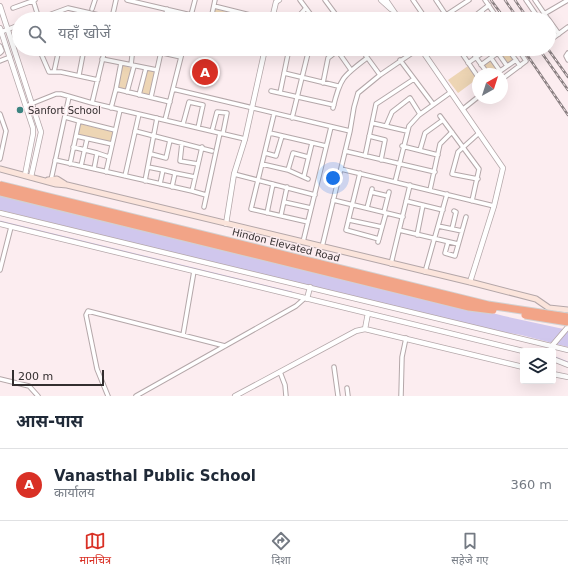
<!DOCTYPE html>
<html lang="hi">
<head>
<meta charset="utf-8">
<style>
	:root { --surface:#fff; --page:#f2f2f3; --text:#1f2937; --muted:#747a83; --line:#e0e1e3; --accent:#d93025 }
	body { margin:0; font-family:"DejaVu Sans","Noto Sans Devanagari",sans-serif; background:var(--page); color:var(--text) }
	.controls { position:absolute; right:12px; bottom:12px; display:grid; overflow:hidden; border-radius:4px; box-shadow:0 4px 16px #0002 }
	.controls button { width:36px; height:36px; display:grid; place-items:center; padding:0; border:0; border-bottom:1px solid var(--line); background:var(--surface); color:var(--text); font:20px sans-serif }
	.compass { position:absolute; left:472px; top:68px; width:36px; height:36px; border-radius:50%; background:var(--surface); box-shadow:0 4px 16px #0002; rotate:39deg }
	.scale { position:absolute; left:12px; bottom:10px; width:92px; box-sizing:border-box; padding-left:4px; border:2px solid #332e2f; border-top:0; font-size:11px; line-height:14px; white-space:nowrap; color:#332e2f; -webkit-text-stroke:3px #fcedf0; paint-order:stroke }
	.you { position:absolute; left:333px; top:178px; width:14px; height:14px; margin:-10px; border:3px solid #fff; border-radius:50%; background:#1a73e8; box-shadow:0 0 0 6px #1a73e833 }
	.badge { display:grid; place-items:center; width:26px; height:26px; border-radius:50%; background:var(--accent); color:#fff; font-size:13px; font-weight:700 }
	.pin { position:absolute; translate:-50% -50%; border:2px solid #fff; box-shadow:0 1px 4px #0006 }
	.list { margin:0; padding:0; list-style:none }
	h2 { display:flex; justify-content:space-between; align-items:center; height:52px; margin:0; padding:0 16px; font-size:17px }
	h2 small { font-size:13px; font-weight:400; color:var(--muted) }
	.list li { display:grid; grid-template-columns:26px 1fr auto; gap:12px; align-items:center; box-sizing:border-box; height:72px; padding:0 16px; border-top:1px solid var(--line) }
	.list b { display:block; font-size:15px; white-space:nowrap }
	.list p { margin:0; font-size:13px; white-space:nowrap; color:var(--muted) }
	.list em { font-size:13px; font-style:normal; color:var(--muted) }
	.icon { flex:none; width:22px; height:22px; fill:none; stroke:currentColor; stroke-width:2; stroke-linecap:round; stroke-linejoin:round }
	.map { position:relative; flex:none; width:568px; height:396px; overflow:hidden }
	.search { position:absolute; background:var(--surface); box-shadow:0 4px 16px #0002; left:12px; right:12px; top:12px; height:44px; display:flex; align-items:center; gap:10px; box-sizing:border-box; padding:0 14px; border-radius:22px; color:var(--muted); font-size:15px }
	.sheet { height:124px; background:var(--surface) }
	nav { display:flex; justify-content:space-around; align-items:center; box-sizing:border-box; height:56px; border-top:1px solid var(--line); background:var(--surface); font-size:11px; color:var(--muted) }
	nav a { display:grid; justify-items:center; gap:2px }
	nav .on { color:var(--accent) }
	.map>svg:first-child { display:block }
	.green { fill:#edd5b4 }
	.water { fill:#d0c7ed }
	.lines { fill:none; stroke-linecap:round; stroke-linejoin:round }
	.stream { stroke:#d0c7ed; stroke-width:1 }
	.minor-casing { stroke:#b4a7a9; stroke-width:5.5 }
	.tertiary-casing { stroke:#b4a7a9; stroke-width:6 }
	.secondary-casing { stroke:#b4a7a9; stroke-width:7 }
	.minor { stroke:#fff; stroke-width:3.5 }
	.tertiary { stroke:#fff; stroke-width:4.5 }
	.secondary { stroke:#fbe4db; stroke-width:5 }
	.rail-casing { stroke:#8a8082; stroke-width:2.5 }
	.rail { stroke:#fcedf0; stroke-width:1; stroke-dasharray:3; stroke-linecap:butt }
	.motorway-bridge-casing { stroke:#d2d1d1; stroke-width:9; stroke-linecap:butt }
	.motorway-bridge { stroke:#f2a487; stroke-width:7 }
	.poi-dot { fill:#3c8481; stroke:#fcedf0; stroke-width:1.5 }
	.labels { text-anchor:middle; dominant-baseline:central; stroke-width:3; stroke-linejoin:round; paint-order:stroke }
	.poi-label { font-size:10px; fill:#332e2f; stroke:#fcedf0; text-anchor:start }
	.street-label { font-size:10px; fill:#332e2f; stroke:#fcedf0 }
</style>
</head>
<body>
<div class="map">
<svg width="568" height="396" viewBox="0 0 568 396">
	<rect width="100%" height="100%" fill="#fcedf0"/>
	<!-- green -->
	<path class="green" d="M 215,9 L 249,17 L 248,19 L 213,19 Z
		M 507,49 L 514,60 L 507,65 L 499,54 Z
		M 490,60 L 498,71 L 494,74 L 489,74 L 483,65 Z
		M 122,65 L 131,68 L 126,90 L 117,88 Z
		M 468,66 L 477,79 L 458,93 L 448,80 Z
		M 147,69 L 156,72 L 150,96 L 141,94 Z
		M 81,124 L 113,132 L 111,143 L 78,135 Z"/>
	<!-- water -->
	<path class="water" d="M 0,192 L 309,266 L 504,316 L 568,330 L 568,347 L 521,335 L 473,327 L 0,210 Z"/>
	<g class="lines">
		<!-- stream -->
		<path class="stream" d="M 0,221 L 292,292
			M 524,349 L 531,351
			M 553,356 L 568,362"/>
		<!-- minor casing -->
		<g class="minor-casing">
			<path id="minor" d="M 33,0 L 38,16
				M 127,0 L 191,15
				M 300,0 L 314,19
				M 325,0 L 339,19
				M 413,0 L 426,19
				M 436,0 L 446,15
				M 485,0 L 498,19
				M 526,0 L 539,19
				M 535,0 L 548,19
				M 214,6 L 250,15 L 250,19
				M 13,8 L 35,0
				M 92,9 L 95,0
				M 481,11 L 488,19
				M 544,14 L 568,0
				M 112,18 L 116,0
				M 38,19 L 68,8 L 112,18
				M 165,19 L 167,9
				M 190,19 L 195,0
				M 211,19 L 215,0
				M 296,19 L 306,8
				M 440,19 L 469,0
				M 471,19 L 489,5
				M 549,20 L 559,34
				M 1,32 L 19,25
				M 549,34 L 553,38 L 568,27
				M 0,46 L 2,51 L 0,53
				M 39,49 L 49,72 L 61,72 L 98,80
				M 145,49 L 181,57
				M 239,49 L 264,54
				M 361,49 L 380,75
				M 459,49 L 478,77
				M 470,49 L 488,74
				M 508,49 L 520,66
				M 337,50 L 351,70
				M 424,53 L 429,49
				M 498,53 L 507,66
				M 568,53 L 566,56 L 568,60
				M 491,58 L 500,71
				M 102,59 L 157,70
				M 400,60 L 433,104
				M 0,61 L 10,57
				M 121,63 L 116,89 L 170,102
				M 468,63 L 488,49
				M 131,65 L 132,56
				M 481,65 L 503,49
				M 54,72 L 59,49
				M 284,73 L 338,86
				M 496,74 L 516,60
				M 79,75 L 84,49
				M 502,79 L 526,61 L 518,49
				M 323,83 L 328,58 L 337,51
				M 173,89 L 350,131
				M 271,91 L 334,105
				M 127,92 L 134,66
				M 280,93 L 289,49
				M 139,95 L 146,68
				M 151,97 L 161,52
				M 92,103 L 105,49
				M 26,106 L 56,94 L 61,94 L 92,103 L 245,139
				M 111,108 L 116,89
				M 333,108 C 340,78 343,76 367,58
				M 463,109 L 478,97
				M 0,114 L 6,131 L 0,159
				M 274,114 L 251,209 L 308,222
				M 440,116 L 479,169 L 472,201
				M 65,117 L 79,121
				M 292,118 L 309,49
				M 165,120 L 183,49
				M 372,123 L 407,131
				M 183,124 L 189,102 L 203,105 L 198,128
				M 386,126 L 392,112 L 410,98 L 420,114
				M 135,131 L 212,151
				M 212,131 L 217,112 L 227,113 L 223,133
				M 270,133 L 326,146
				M 76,136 L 112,144
				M 369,136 L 385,140 L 381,160
				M 182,143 L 180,161 L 198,164
				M 402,146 L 438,155
				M 73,147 L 97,153
				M 420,150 L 425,133 L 443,120
				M 345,151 L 435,172
				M 265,153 L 276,156 L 282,136
				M 151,154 L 166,158 L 170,140
				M 365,156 L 376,104 L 414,79
				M 55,160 L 192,191 L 202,147
				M 70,164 L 79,121 L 115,130
				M 262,164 L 288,170 L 308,179
				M 81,166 L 87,139
				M 148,167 L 163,170 L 160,184
				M 94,169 L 97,153 L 109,157
				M 341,169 L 494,206
				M 163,170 L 175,173
				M 288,170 L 293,153 L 308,157
				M 106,172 L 120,110
				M 360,173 L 346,230 L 379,239
				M 234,174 L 315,195
				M 125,176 L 139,114
				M 304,176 L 312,143
				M 478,179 L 452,174 L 458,152 L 479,133
				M 51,180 L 69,97
				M 145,181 L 157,118
				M 395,182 L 409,126 L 419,115 L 451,92
				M 172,187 L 175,173 L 195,177
				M 430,190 L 440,144 L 452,132
				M 192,191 L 206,195
				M 371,192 L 388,196
				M 333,200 L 403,217
				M 406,201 L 443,210
				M 284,202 L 311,208
				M 204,207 L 220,133
				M 367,208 L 372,189
				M 384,212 L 389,192
				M 267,213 L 273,184
				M 281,215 L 287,187
				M 349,220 L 382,227
				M 438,226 L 462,231
				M 452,229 L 456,212 L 454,211
				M 399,230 L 458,244
				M 417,235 L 423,205
				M 303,242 L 331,127
				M 378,242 L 386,213
				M 448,242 L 445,253 L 455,256 L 466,217
				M 322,247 L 350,131 L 354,107 L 358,93 L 380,75 L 418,49
				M 391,264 L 410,185
				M 0,270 L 11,227
				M 425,272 L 447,194
				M 183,335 L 194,271
				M 334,367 L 338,396
				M 280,372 L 285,385 L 286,396
				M 0,379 L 29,386 L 38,396
				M 347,388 L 348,396
				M 108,396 L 97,369 L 86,315 L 88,311 L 225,346
				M 136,396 L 296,306 L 305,298
				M 401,396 L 402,357 L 406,338"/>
		</g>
		<!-- tertiary casing -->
		<g class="tertiary-casing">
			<path id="tertiary" d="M 381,0 L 391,9
				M 386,0 L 399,19
				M 0,6 L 41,132 L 31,177
				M 272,19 L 276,2 L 279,0
				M 0,28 L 33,128 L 33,134 L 25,175
				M 421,49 L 503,168 L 494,206 L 470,282
				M 0,213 L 568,350
				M 0,224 L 523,351
				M 226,224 L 234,174 L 245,139 L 265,49
				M 307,299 L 310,287
				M 365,329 L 368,313
				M 551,347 L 568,327
				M 553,359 L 568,365
				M 553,374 L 568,377
				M 235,396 L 356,331 L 365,329 L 523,367"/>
		</g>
		<!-- secondary casing -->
		<g class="secondary-casing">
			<path id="secondary" d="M 0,169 L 56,184 L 67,185 L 470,282 L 536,299 L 549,308 L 568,310
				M 48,180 L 57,179 L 65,184"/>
		</g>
		<!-- minor -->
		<use href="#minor" class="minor"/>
		<!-- tertiary -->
		<use href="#tertiary" class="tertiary"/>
		<!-- secondary -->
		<use href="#secondary" class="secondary"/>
		<!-- rail casing -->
		<g class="rail-casing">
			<path id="rail" d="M 491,0 L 505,19
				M 505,0 L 518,19
				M 515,0 L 528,19
				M 523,49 L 568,115
				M 539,49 L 568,90
				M 548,49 L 568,77"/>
		</g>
		<!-- rail -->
		<use href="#rail" class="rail"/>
		<!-- motorway-bridge casing -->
		<g class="motorway-bridge-casing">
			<path id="motorway-bridge" d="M 0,185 L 488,305 L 568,317
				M 0,192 L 396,289 L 469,307 L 493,310
				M 525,315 L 568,322"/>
		</g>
		<!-- motorway-bridge -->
		<use href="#motorway-bridge" class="motorway-bridge"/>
	</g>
	<!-- markers -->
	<circle class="poi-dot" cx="20" cy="110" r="4"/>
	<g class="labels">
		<!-- poi labels -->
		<g class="poi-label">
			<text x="28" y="110">Sanfort School</text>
		</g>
		<!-- street labels -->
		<g class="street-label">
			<text transform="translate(286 245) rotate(14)">Hindon Elevated Road</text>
		</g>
	</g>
</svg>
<div class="controls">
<button><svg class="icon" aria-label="layers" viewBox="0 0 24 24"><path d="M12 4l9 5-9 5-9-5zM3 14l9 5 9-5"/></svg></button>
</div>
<svg class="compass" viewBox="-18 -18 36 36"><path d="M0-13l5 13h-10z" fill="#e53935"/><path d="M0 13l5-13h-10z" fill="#747a83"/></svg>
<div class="scale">200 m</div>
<div class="you"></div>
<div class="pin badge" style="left:205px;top:72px">A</div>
<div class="search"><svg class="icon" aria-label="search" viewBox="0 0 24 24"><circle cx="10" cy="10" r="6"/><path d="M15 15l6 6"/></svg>यहाँ खोजें</div>
</div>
<section class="sheet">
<h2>आस-पास<small></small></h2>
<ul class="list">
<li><span class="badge">A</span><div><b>Vanasthal Public School</b><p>कार्यालय</p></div><em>360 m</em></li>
</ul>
</section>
<nav>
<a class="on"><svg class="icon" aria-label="map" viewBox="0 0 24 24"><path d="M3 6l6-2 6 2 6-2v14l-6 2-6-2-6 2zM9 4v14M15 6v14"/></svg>मानचित्र</a>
<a><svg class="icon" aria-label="directions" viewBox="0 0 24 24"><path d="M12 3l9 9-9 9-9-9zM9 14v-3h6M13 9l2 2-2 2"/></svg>दिशा</a>
<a><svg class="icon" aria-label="saved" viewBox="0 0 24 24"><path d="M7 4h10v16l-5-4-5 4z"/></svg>सहेजे गए</a>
</nav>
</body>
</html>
